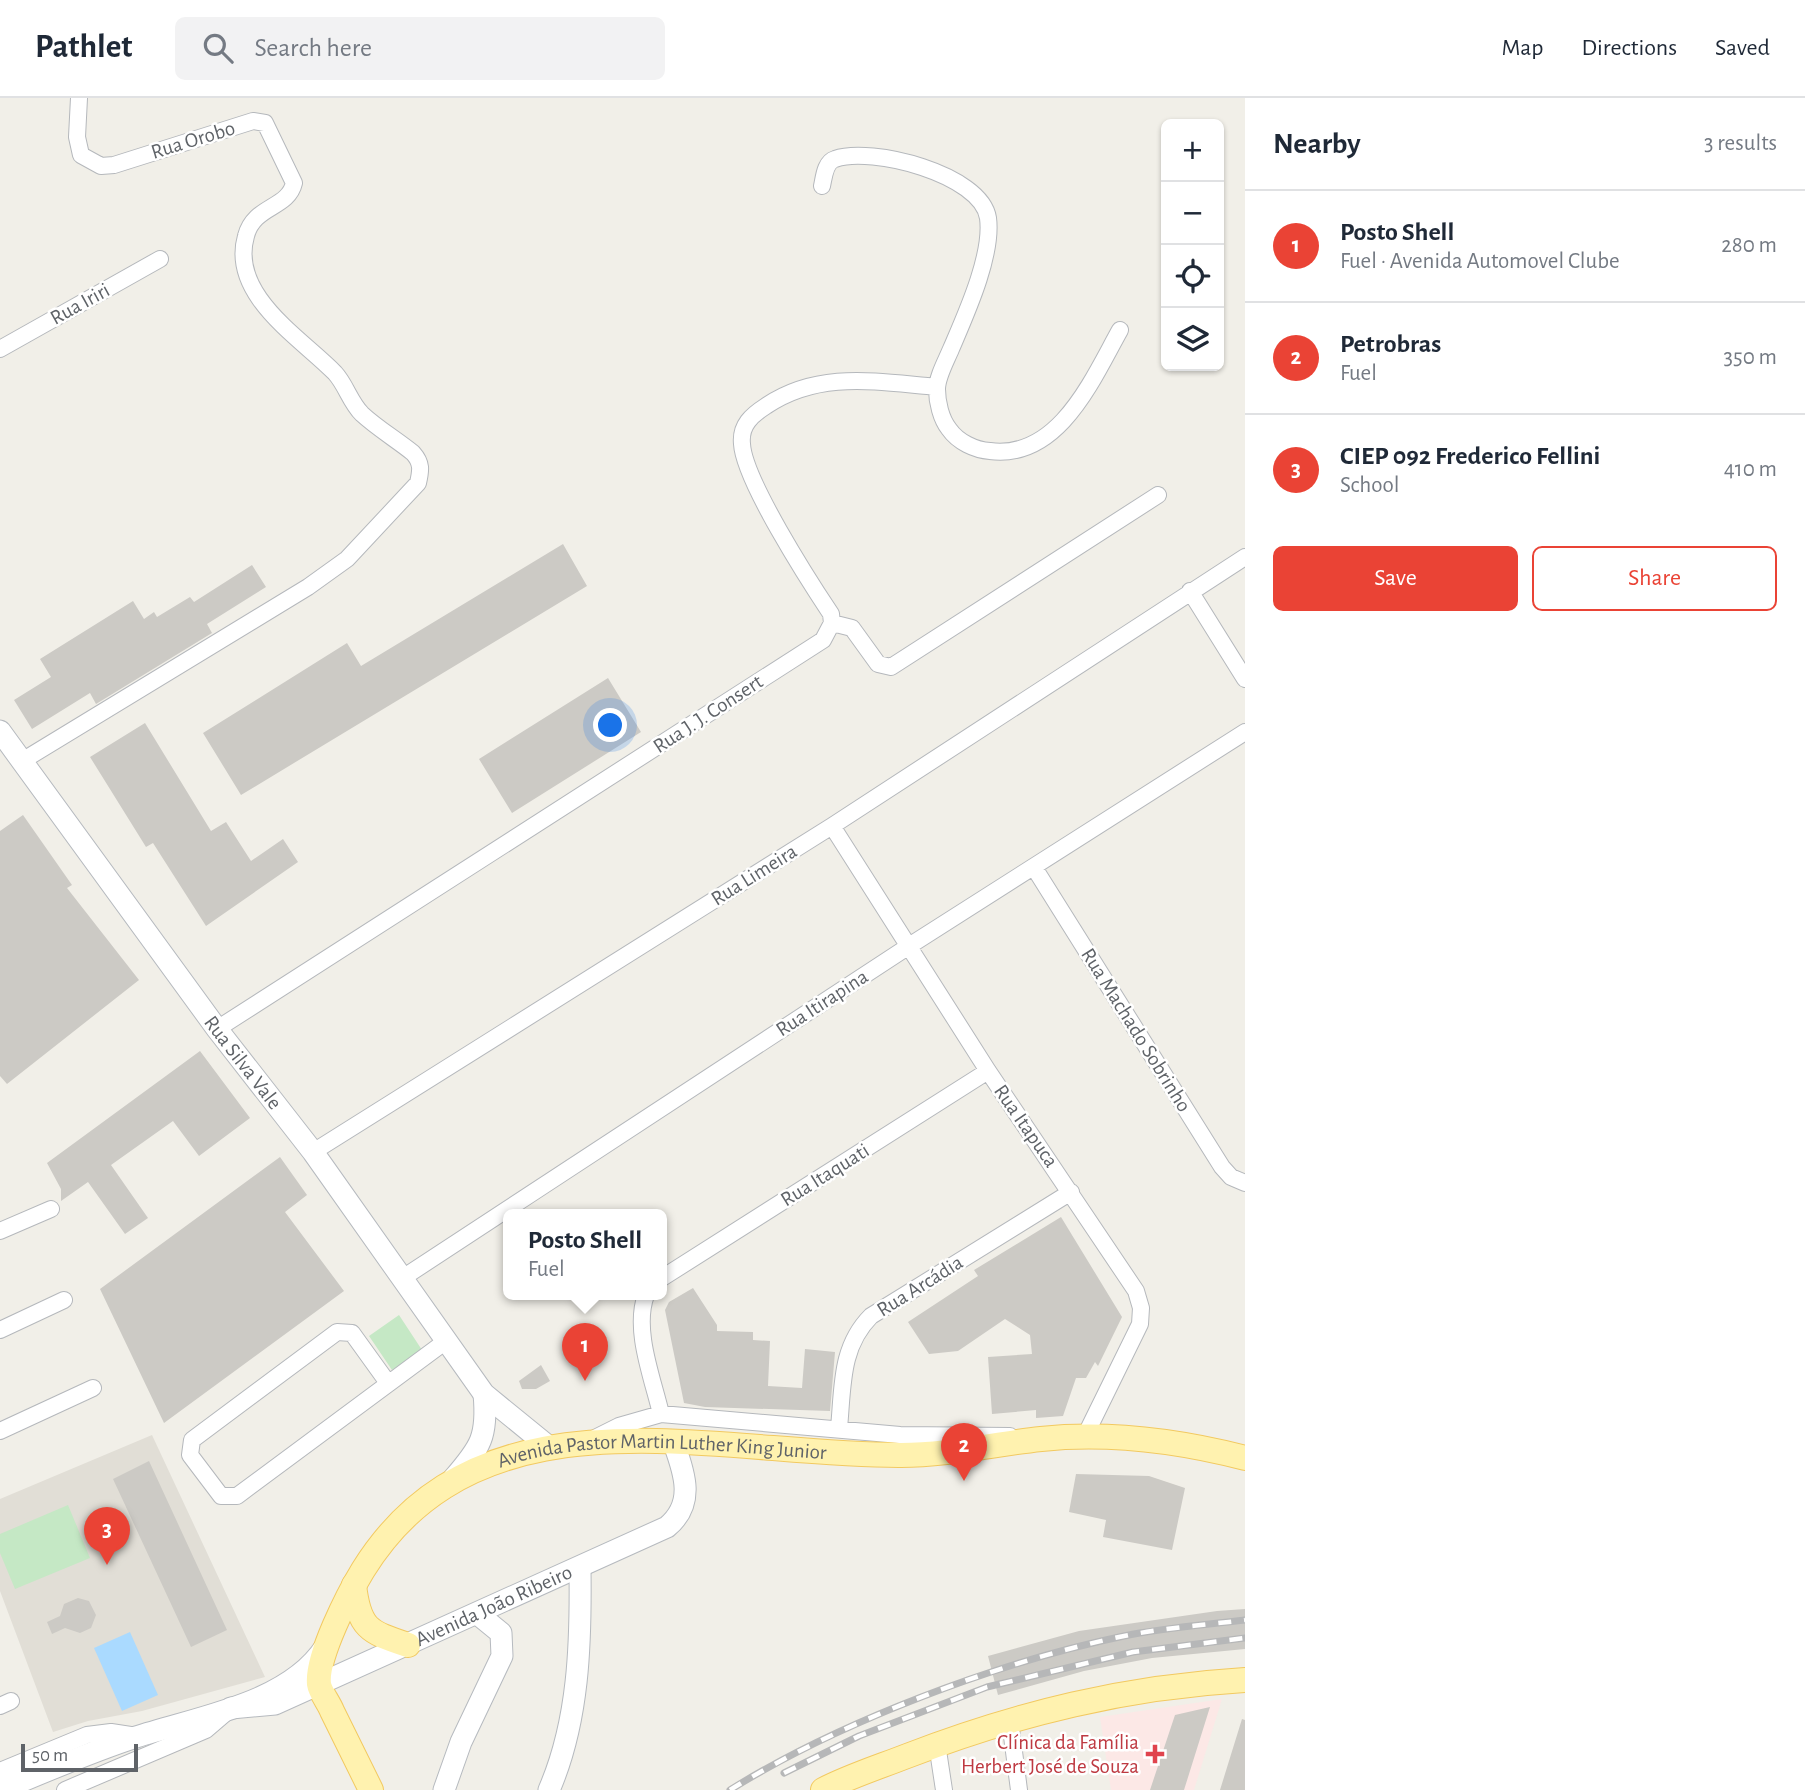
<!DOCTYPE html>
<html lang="en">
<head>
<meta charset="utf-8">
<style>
	:root { --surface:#fff; --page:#f2f2f3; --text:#1f2937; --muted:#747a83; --line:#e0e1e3; --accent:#ea4335 }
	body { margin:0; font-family:"Alegreya Sans",sans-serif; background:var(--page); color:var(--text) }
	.controls { position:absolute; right:21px; top:21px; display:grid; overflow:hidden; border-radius:10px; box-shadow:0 2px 5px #0004 }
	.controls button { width:63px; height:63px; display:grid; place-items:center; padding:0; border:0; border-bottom:2px solid var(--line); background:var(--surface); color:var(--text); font:35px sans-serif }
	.scale { position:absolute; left:21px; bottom:18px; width:117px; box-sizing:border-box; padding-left:7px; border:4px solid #5f6368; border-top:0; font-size:19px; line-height:24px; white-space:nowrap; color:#5f6368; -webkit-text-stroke:5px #fff; paint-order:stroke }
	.you { position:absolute; left:611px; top:628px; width:24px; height:24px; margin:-18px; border:5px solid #fff; border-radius:50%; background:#1a73e8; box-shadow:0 0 0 10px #1a73e833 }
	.badge { display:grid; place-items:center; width:46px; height:46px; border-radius:50%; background:var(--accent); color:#fff; font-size:23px; font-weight:700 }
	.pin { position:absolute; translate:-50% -58px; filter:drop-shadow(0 2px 4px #0008) }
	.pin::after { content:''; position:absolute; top:37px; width:24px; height:21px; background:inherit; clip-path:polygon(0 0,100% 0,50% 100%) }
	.popup { position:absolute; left:503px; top:1111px; width:164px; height:91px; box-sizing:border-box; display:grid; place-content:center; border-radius:10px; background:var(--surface); filter:drop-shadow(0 2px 5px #0005); font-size:23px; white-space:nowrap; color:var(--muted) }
	.popup b { font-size:26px; color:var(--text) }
	.popup::after { content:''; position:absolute; left:50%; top:100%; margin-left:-14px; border:14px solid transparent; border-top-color:var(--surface) }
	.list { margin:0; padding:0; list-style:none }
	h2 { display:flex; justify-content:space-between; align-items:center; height:91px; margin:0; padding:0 28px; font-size:30px }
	h2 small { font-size:23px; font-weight:400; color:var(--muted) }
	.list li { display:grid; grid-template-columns:46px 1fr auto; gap:21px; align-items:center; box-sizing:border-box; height:112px; padding:0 28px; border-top:2px solid var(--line) }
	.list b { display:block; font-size:26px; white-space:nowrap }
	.list p { margin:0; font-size:23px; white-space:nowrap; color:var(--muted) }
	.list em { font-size:23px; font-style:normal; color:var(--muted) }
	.actions { display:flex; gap:14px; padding:21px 28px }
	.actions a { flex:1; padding:16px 0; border:2px solid var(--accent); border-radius:10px; text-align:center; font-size:24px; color:var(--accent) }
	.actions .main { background:var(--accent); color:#fff }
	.icon { flex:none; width:38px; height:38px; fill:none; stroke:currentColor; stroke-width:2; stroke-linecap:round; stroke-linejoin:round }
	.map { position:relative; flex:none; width:1245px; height:1692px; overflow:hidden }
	header { display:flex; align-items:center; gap:42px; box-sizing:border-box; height:98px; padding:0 35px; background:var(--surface); border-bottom:2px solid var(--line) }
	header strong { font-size:33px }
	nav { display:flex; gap:38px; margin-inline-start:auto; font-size:24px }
	.search { width:490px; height:63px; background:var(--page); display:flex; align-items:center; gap:18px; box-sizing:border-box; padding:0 24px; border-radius:10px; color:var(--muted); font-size:26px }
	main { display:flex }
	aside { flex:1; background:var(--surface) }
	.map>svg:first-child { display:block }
	.education { fill:#e1ded6 }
	.medical { fill:#fce8e6 }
	.green { fill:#c5e8c5 }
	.water { fill:#aadaff }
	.building { fill:#cccac5 }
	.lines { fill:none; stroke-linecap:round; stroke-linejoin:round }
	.street-casing { stroke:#b5b8bc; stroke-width:18 }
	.secondary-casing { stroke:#b6babf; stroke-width:23 }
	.primary-casing { stroke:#f2c960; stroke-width:26 }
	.street { stroke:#fff; stroke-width:16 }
	.secondary { stroke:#fff; stroke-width:21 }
	.primary { stroke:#fff2af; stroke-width:24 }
	.rail-casing { stroke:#b6b7b8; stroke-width:7 }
	.rail { stroke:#fff; stroke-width:4.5; stroke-dasharray:13; stroke-linecap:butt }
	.health-dot { fill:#e0444e; stroke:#fff; stroke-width:2.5 }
	.labels { text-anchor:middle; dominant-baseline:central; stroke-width:5; stroke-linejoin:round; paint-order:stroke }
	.street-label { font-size:21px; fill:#5f6368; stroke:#fff }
	.health-label { font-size:21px; fill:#be3a42; stroke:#fff; text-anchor:end }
</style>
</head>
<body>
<header>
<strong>Pathlet</strong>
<div class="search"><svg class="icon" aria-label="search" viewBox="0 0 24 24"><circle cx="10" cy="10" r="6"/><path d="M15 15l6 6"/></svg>Search here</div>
<nav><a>Map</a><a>Directions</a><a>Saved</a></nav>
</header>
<main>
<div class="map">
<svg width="1245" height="1692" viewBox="0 0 1245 1692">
	<rect width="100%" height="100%" fill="#f1efe8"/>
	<!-- education -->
	<path class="education" d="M 152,1337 L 265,1579 L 142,1613 L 88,1623 L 53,1634 L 0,1493 L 0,1401 Z"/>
	<!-- medical -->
	<path class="medical" d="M 1222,1601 L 1194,1692 L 1111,1692 L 1100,1619 Z"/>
	<!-- green -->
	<path class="green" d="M 399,1217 L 422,1252 L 392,1272 L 369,1238 Z
		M 68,1407 L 90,1460 L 15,1491 L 0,1455 L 0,1436 Z"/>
	<!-- water -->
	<path class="water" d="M 130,1534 L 158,1597 L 122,1613 L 94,1550 Z"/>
	<!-- building -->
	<path class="building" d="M 563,446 L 587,488 L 241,697 L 203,635 L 347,545 L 361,568 Z
		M 252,467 L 266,489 L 207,526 L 212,535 L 96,606 L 90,595 L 32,631 L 14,602 L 51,579 L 40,561 L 133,503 L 144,521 L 154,514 L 157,519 L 190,499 L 194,504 Z
		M 608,580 L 641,634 L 512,715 L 479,661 Z
		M 145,625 L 211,733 L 226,724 L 251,763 L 283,741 L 298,764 L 206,828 L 153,745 L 146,749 L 90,659 Z
		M 23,717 L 72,787 L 67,790 L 139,882 L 7,986 L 0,978 L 0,733 Z
		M 200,953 L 250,1020 L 199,1058 L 173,1023 L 111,1067 L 148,1120 L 125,1136 L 88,1084 L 61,1103 L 61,1091 L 47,1065 Z
		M 280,1059 L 307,1097 L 285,1114 L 344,1193 L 164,1325 L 100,1191 Z
		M 1061,1119 L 1122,1219 L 1098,1268 L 1095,1264 L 1086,1280 L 1076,1280 L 1063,1318 L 1036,1320 L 1036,1312 L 992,1316 L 988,1259 L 1032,1256 L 1030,1237 L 1005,1221 L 958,1253 L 929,1256 L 908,1224 L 978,1178 L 974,1172 Z
		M 693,1190 L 717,1227 L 717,1233 L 753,1234 L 753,1242 L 770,1243 L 768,1288 L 802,1290 L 805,1251 L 835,1254 L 830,1313 L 705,1309 L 684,1305 L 665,1212 L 669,1204 Z
		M 541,1267 L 550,1283 L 536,1291 L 522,1291 L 519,1283 Z
		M 149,1363 L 227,1532 L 191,1549 L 113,1381 Z
		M 1076,1376 L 1149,1378 L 1185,1390 L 1172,1452 L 1103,1439 L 1106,1422 L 1069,1414 Z
		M 78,1500 L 89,1503 L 96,1517 L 91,1530 L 80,1535 L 65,1530 L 52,1536 L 47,1524 L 60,1518 L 64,1506 Z
		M 1245,1511 L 1245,1551 L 1152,1560 L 1084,1573 L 998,1597 L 988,1558 L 1079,1533 L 1217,1513 Z
		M 1210,1609 L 1184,1692 L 1150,1692 L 1175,1617 Z
		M 1242,1621 L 1245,1622 L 1245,1692 L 1220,1692 Z"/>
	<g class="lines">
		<!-- street casing -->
		<g class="street-casing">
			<path id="street" d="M 822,88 C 824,79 825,64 835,61 C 871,48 981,76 988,120 C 993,157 966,216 951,251 C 946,263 937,279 937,291 C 937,304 941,321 949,331 C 958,344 975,352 990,353 C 1059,362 1093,280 1120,232
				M 0,251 L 160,161
				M 1190,493 L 1245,581
				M 832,525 L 852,530 L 878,566 L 891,569 L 1158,397
				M 22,663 L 308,489 L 347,461 L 418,385 C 421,372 422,365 413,355 C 397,342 377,330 362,316 C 350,304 346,287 335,275 C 301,240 229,197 246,138 C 254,107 288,111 294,85 L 265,25 L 253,23 L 114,67 L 101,68 L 81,57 L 77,39 L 79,0
				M 832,728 L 988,973 L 1136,1193 L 1141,1210 L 1140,1226 L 1085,1338
				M 1035,771 L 1222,1069 L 1231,1079 L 1245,1085
				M 217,931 L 823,542 L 832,525 L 831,516 C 809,483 744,382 742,346 C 740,327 752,317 766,308 C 819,272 877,284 937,289
				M 313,1054 L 832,728 L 1245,459
				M 0,1133 L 51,1111
				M 662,1180 L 988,973
				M 401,1181 L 909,848 L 1245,634
				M 646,1197 C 633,1232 653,1281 661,1316
				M 0,1232 L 64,1202
				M 388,1285 L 352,1235 L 337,1234 L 192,1342 L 190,1357 L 221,1398 L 237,1398 L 446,1243
				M 839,1330 C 843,1289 840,1249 871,1218 L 1071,1094
				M 0,1333 L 93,1290
				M 593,1341 L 619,1328 L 661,1316 L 900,1337 L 1010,1338
				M 0,1608 L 11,1603
				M 1010,1623 L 1019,1692
				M 937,1646 L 944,1692
				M 0,1673 L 87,1637 L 111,1634 L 137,1638
				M 65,1692 L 206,1632 L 227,1614"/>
		</g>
		<!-- secondary casing -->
		<g class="secondary-casing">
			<g id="secondary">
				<path id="s1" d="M 0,633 L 217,931 L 313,1054 L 484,1296 L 549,1349"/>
				<path d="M 453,1381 C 481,1349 488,1338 484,1296"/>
				<path id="s2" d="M 231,1610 L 275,1606 L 667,1429 C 695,1406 685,1376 674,1346"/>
				<path d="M 1,1692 C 46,1673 90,1654 136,1639 C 196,1619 288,1606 325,1549"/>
				<path d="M 444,1692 L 461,1644 L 502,1558 L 501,1535 L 479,1517"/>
				<path d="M 549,1692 C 579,1623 581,1545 580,1471"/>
			</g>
		</g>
		<!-- primary casing -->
		<g class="primary-casing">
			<g id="primary">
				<path d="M 354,1487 C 359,1530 368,1534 408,1547"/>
				<path id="s3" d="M 371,1692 C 358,1666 345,1639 332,1613 C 329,1605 320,1594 319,1586 C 316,1559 349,1495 363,1472 C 481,1282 717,1358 901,1357 C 948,1357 994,1346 1041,1341 C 1109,1334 1179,1343 1245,1360"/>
				<path d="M 823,1692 C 850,1678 879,1669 907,1658 C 1019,1615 1126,1589 1245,1582"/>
			</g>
		</g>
		<!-- street -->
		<use href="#street" class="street"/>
		<!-- secondary -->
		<use href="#secondary" class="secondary"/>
		<!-- primary -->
		<use href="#primary" class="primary"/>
		<!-- rail casing -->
		<g class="rail-casing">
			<path id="rail" d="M 784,1675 L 859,1638 L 987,1589 L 1133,1554 L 1245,1540
				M 730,1692 C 839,1624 998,1564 1124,1538 C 1163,1530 1205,1527 1245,1522"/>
		</g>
		<!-- rail -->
		<use href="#rail" class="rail"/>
	</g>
	<!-- markers -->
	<path class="health-dot" d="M1151.5 1645.5h7v7h7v7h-7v7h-7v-7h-7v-7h7z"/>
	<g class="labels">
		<!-- street labels -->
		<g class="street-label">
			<text transform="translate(193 42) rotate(-17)">Rua Orobo</text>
			<text transform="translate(80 206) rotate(-29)">Rua Iriri</text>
			<text transform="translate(708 616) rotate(-33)">Rua J. J. Consert</text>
			<text transform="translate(754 777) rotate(-32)">Rua Limeira</text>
			<text transform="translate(822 905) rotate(-33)">Rua Itirapina</text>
			<text transform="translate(1136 932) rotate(58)">Rua Machado Sobrinho</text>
			<text stroke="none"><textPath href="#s1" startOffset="411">Rua Silva Vale</textPath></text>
			<text transform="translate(1026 1028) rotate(55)">Rua Itapuca</text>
			<text transform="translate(825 1077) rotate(-32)">Rua Itaquati</text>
			<text transform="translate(920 1188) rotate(-32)">Rua Arcádia</text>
			<text stroke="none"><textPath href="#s3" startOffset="584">Avenida Pastor Martin Luther King Junior</textPath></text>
			<text stroke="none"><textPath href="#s2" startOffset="284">Avenida João Ribeiro</textPath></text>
		</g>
		<!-- health labels -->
		<g class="health-label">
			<text x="1139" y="1644">Clínica da Família<tspan x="1139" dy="24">Herbert José de Souza</tspan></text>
		</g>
	</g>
</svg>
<div class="controls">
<button>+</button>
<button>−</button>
<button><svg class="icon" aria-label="locate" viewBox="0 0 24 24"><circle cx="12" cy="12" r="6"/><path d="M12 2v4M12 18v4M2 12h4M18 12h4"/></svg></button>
<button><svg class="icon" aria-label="layers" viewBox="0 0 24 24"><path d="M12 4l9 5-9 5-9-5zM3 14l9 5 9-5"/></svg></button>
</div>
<div class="scale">50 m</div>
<div class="you"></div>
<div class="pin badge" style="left:585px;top:1283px">1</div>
<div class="popup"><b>Posto Shell</b>Fuel</div>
<div class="pin badge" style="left:964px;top:1383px">2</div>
<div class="pin badge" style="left:107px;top:1467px">3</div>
</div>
<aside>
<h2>Nearby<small>3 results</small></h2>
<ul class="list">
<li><span class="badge">1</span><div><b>Posto Shell</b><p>Fuel · Avenida Automovel Clube</p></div><em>280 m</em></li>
<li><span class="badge">2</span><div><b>Petrobras</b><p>Fuel</p></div><em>350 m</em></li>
<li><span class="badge">3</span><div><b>CIEP 092 Frederico Fellini</b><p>School</p></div><em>410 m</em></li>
</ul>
<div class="actions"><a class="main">Save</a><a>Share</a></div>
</aside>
</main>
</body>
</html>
